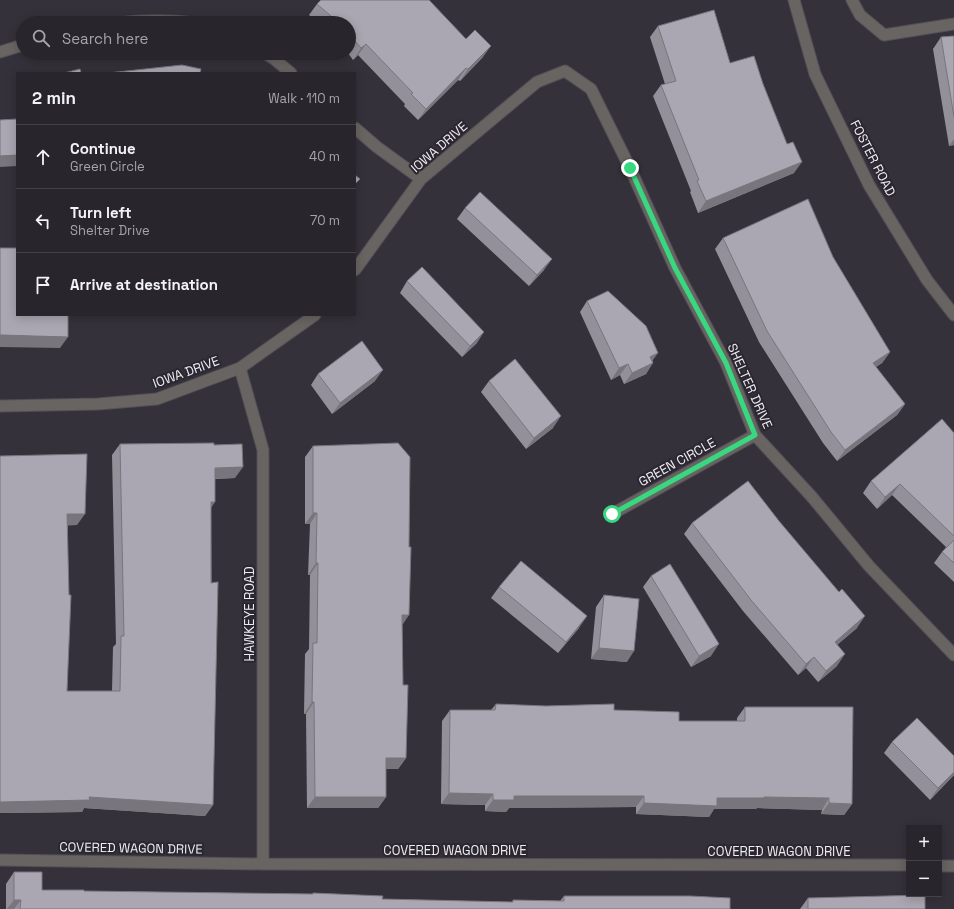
<!DOCTYPE html>
<html lang="en">
<head>
<meta charset="utf-8">
<style>
	:root { --surface:#28252c; --page:#343138; --text:#f1f3f6; --muted:#a5a5a9; --line:#444248 }
	body { margin:0; font-family:"Space Grotesk",sans-serif; background:var(--page); color:var(--text) }
	.controls { position:absolute; right:12px; bottom:12px; display:grid; overflow:hidden; border-radius:0px; box-shadow:0 2px 10px #0003 }
	.controls button { width:36px; height:36px; display:grid; place-items:center; padding:0; border:0; border-bottom:1px solid var(--line); background:var(--surface); color:var(--text); font:20px sans-serif }
	.stop { position:absolute; width:12px; height:12px; margin:-9px; border:3px solid #38d880; border-radius:50%; background:#fff }
	.stop.end { background:#38d880; border-color:#fff; box-shadow:0 1px 4px #0008 }
	.list { margin:0; padding:0; list-style:none }
	h2 { display:flex; justify-content:space-between; align-items:center; height:52px; margin:0; padding:0 16px; font-size:17px }
	h2 small { font-size:13px; font-weight:400; color:var(--muted) }
	.list li { display:grid; grid-template-columns:26px 1fr auto; gap:12px; align-items:center; box-sizing:border-box; height:64px; padding:0 16px; border-top:1px solid var(--line) }
	.list b { display:block; font-size:15px; white-space:nowrap }
	.list p { margin:0; font-size:13px; white-space:nowrap; color:var(--muted) }
	.list em { font-size:13px; font-style:normal; color:var(--muted) }
	.icon { flex:none; width:22px; height:22px; fill:none; stroke:currentColor; stroke-width:2; stroke-linecap:round; stroke-linejoin:round }
	.map { position:relative; flex:none; width:954px; height:909px; overflow:hidden }
	.search { position:absolute; background:var(--surface); box-shadow:0 2px 10px #0003; left:16px; top:16px; width:340px; height:44px; display:flex; align-items:center; gap:10px; box-sizing:border-box; padding:0 14px; border-radius:22px; color:var(--muted); font-size:15px }
	.panel { position:absolute; background:var(--surface); box-shadow:0 2px 10px #0003; left:16px; top:72px; width:340px; height:244px; border-radius:0px }
	.map>svg:first-child { display:block }
	.lines { fill:none; stroke-linecap:round; stroke-linejoin:round }
	.minor-casing { stroke:#534f57; stroke-width:13 }
	.minor { stroke:#686461; stroke-width:11 }
	.wall { fill:#939099 }
	.shaded-wall { fill:#78757d }
	.building { fill:#aba7b2; stroke:#78757d }
	.route { stroke:#38d880; stroke-width:5 }
	.labels { text-anchor:middle; dominant-baseline:central; stroke-width:4; stroke-linejoin:round; paint-order:stroke }
	.street-label { font-size:13px; fill:#eeecf2; stroke:#2b2730 }
</style>
</head>
<body>
<div class="map">
<svg width="954" height="909" viewBox="0 0 954 909">
	<rect width="100%" height="100%" fill="#35313a"/>
	<g class="lines">
		<!-- minor casing -->
		<g class="minor-casing">
			<path id="minor" d="M 794,0 L 815,74 L 869,185 L 927,280 L 954,315
				M 852,0 L 860,15 L 884,35 L 954,24
				M 120,23 C 141,20 172,20 193,23
				M 0,52 L 23,45
				M 265,53 L 274,59 L 291,73
				M 355,128 L 377,147 L 421,179
				M 355,270 L 421,179 L 537,82 L 565,71 L 591,89 L 630,168 L 675,268 L 726,363 L 755,435 L 812,497 L 869,566 L 954,655
				M 240,368 L 263,450 L 263,864
				M 0,406 L 98,404 L 157,399 L 240,368 L 315,315
				M 612,514 L 755,435
				M 0,860 L 263,864 L 909,865
				M 939,866 L 954,866"/>
		</g>
		<!-- minor -->
		<use href="#minor" class="minor"/>
	</g>
	<!-- wall -->
	<path class="wall" d="M 317,4 L 483,57 L 460,81 L 458,80 L 418,120 L 404,106 L 405,104 L 358,55 L 353,60 L 348,53 L 349,53 L 349,23 L 318,23 L 309,15 Z
		M 658,26 L 730,63 L 763,84 L 794,173 L 698,213 L 690,192 L 691,191 L 653,96 L 661,85 L 665,84 L 650,37 Z
		M 954,36 L 954,145 L 949,146 L 933,49 L 941,37 Z
		M 465,208 L 544,270 L 529,286 L 457,219 Z
		M 723,238 L 833,257 L 890,352 L 882,363 L 876,367 L 905,404 L 897,415 L 837,461 L 823,443 L 759,342 L 715,249 Z
		M 407,281 L 477,343 L 462,357 L 400,293 Z
		M 587,301 L 653,361 L 646,374 L 624,384 L 620,375 L 611,380 L 580,312 Z
		M 318,374 L 375,381 L 332,414 L 311,385 Z
		M 489,381 L 553,428 L 526,449 L 481,392 Z
		M 954,433 L 954,582 L 934,563 L 942,552 L 946,547 L 892,495 L 877,509 L 863,493 L 871,481 Z
		M 120,444 L 214,445 L 235,478 L 215,479 L 211,508 L 213,805 L 205,816 L 84,808 L 82,812 L 0,813 L 0,456 L 77,525 L 68,525 L 67,691 L 112,691 L 113,647 L 116,644 L 112,455 Z
		M 313,446 L 402,625 L 403,685 L 406,758 L 398,769 L 386,769 L 386,797 L 378,808 L 307,808 L 306,714 L 304,714 L 305,654 L 309,649 L 310,575 L 308,575 L 310,524 L 305,524 L 305,457 Z
		M 692,523 L 857,628 L 837,645 L 837,666 L 818,682 L 806,668 L 798,675 L 743,611 L 684,534 Z
		M 651,576 L 711,656 L 691,667 L 643,587 Z
		M 499,587 L 579,628 L 558,653 L 491,598 Z
		M 604,595 L 627,662 L 591,659 L 596,607 Z
		M 496,704 L 614,710 L 679,721 L 737,721 L 737,718 L 745,707 L 852,804 L 844,815 L 821,814 L 822,810 L 757,808 L 756,809 L 714,809 L 709,817 L 636,814 L 636,807 L 509,808 L 506,812 L 485,811 L 485,805 L 441,804 L 442,721 L 450,710 L 491,710 Z
		M 892,742 L 954,756 L 954,775 L 930,800 L 884,753 Z
		M 14,872 L 42,890 L 84,891 L 312,894 L 313,893 L 382,899 L 512,902 L 513,900 L 560,901 L 564,896 L 730,909 L 6,909 L 6,884 Z
		M 808,898 L 925,909 L 800,909 Z"/>
	<!-- shaded-wall -->
	<path class="shaded-wall" d="M 366,44 L 358,55 L 353,60 L 361,48 Z
		M 491,46 L 483,57 L 460,81 L 468,69 Z
		M 466,68 L 458,80 L 418,120 L 426,109 Z
		M 954,139 L 954,145 L 949,146 Z
		M 17,155 L 17,166 L 0,167 L 0,156 Z
		M 802,162 L 794,173 L 698,213 L 706,201 Z
		M 552,259 L 544,270 L 529,286 L 537,275 Z
		M 484,332 L 477,343 L 462,357 L 470,346 Z
		M 0,335 L 68,337 L 60,348 L 0,347 Z
		M 890,352 L 882,363 L 865,374 L 873,363 Z
		M 658,353 L 650,364 L 650,357 Z
		M 653,363 L 646,374 L 624,384 L 632,373 Z
		M 628,364 L 620,375 L 611,380 L 619,368 Z
		M 383,370 L 375,381 L 332,414 L 340,403 Z
		M 905,404 L 897,415 L 837,461 L 845,450 Z
		M 561,416 L 553,428 L 526,449 L 534,438 Z
		M 243,467 L 235,478 L 207,479 L 215,468 Z
		M 900,484 L 892,495 L 877,509 L 885,497 Z
		M 211,502 L 215,502 L 207,514 Z
		M 313,513 L 317,513 L 310,524 L 305,524 Z
		M 67,514 L 85,514 L 77,525 L 60,526 Z
		M 316,563 L 318,563 L 310,575 L 308,575 Z
		M 402,615 L 409,615 L 401,627 Z
		M 587,616 L 579,628 L 558,653 L 566,642 Z
		M 865,616 L 857,628 L 827,653 L 835,642 Z
		M 719,644 L 711,656 L 691,667 L 699,656 Z
		M 599,648 L 634,651 L 627,662 L 591,659 Z
		M 845,654 L 837,666 L 818,682 L 826,671 Z
		M 814,657 L 806,668 L 798,675 L 806,664 Z
		M 312,702 L 314,702 L 306,714 L 304,714 Z
		M 386,758 L 406,758 L 398,769 L 378,769 Z
		M 954,772 L 954,775 L 930,800 L 938,788 Z
		M 449,793 L 493,794 L 485,805 L 441,804 Z
		M 514,796 L 644,796 L 636,807 L 509,808 L 506,812 L 485,811 L 493,800 Z
		M 89,797 L 213,805 L 205,816 L 84,808 L 82,812 L 0,813 L 0,802 Z
		M 315,797 L 386,797 L 378,808 L 307,808 Z
		M 764,797 L 829,798 L 822,810 L 757,808 L 756,809 L 714,809 L 709,817 L 636,814 L 644,803 L 717,798 Z
		M 829,803 L 852,804 L 844,815 L 821,814 Z
		M 14,900 L 21,900 L 14,909 L 7,909 Z"/>
	<!-- building -->
	<path class="building" d="M 321,0 L 429,0 L 466,39 L 475,30 L 491,46 L 468,69 L 466,68 L 426,109 L 411,94 L 413,93 L 366,44 L 361,48 L 349,34 L 349,23 L 339,23 L 317,4 Z
		M 714,10 L 730,63 L 754,56 L 763,84 L 787,144 L 793,142 L 802,162 L 706,201 L 697,181 L 699,180 L 661,85 L 676,81 L 658,26 Z
		M 954,36 L 954,117 L 941,37 Z
		M 182,65 L 201,69 L 200,73 L 108,73 Z
		M 80,69 L 81,73 L 64,73 Z
		M 17,119 L 17,155 L 0,156 L 0,120 Z
		M 355,175 L 360,179 L 355,184 Z
		M 480,192 L 552,259 L 537,275 L 465,208 Z
		M 808,199 L 833,257 L 890,352 L 873,363 L 905,404 L 845,450 L 831,432 L 767,331 L 723,238 Z
		M 0,248 L 17,248 L 17,315 L 68,315 L 68,337 L 0,335 Z
		M 422,267 L 484,332 L 470,346 L 407,281 Z
		M 608,291 L 646,326 L 658,353 L 650,357 L 653,363 L 632,373 L 628,364 L 619,368 L 587,301 Z
		M 362,341 L 383,370 L 340,403 L 318,374 Z
		M 515,359 L 561,416 L 534,438 L 489,381 Z
		M 942,419 L 954,433 L 954,536 L 900,484 L 885,497 L 871,481 Z
		M 214,443 L 214,445 L 242,444 L 243,467 L 215,468 L 215,502 L 211,502 L 211,583 L 218,582 L 213,805 L 89,797 L 90,800 L 0,802 L 0,456 L 87,454 L 85,514 L 67,514 L 69,595 L 71,595 L 67,691 L 120,691 L 121,636 L 124,636 L 120,444 Z
		M 398,443 L 410,457 L 409,547 L 411,547 L 409,615 L 402,615 L 403,685 L 408,685 L 406,758 L 386,758 L 386,797 L 315,797 L 314,702 L 312,702 L 313,643 L 317,643 L 318,563 L 316,563 L 317,513 L 313,513 L 313,446 Z
		M 748,481 L 779,521 L 839,592 L 842,589 L 865,616 L 835,642 L 845,654 L 826,671 L 814,657 L 806,664 L 751,600 L 692,523 Z
		M 954,540 L 954,563 L 942,552 Z
		M 521,561 L 587,616 L 566,642 L 499,587 Z
		M 670,564 L 719,644 L 699,656 L 651,576 Z
		M 604,595 L 639,599 L 634,651 L 599,648 Z
		M 496,704 L 546,706 L 614,704 L 614,710 L 679,712 L 679,721 L 745,721 L 745,707 L 853,707 L 852,804 L 829,803 L 829,798 L 764,797 L 764,798 L 717,798 L 717,806 L 644,803 L 644,796 L 514,796 L 514,800 L 493,800 L 493,794 L 449,793 L 450,710 L 495,710 Z
		M 917,718 L 954,756 L 954,772 L 938,788 L 892,742 Z
		M 14,872 L 42,872 L 42,890 L 84,890 L 84,891 L 313,894 L 313,893 L 383,896 L 382,899 L 513,902 L 513,900 L 564,901 L 564,896 L 690,896 L 730,898 L 730,909 L 20,909 L 21,900 L 14,900 Z
		M 925,895 L 925,909 L 808,909 L 808,898 Z"/>
	<g class="lines">
		<!-- route -->
		<path class="route" d="M 612,514 L 755,435 L 726,363 L 675,268 L 630,168"/>
	</g>
	<g class="labels">
		<!-- street labels -->
		<g class="street-label">
			<text transform="translate(439 147) rotate(-41)">IOWA DRIVE</text>
			<text transform="translate(873 158) rotate(63)">FOSTER ROAD</text>
			<text transform="translate(186 372) rotate(-20)">IOWA DRIVE</text>
			<text transform="translate(750 386) rotate(66)">SHELTER DRIVE</text>
			<text transform="translate(677 462) rotate(-29)">GREEN CIRCLE</text>
			<text transform="translate(249 614) rotate(-90)">HAWKEYE ROAD</text>
			<text transform="translate(131 848) rotate(1)">COVERED WAGON DRIVE</text>
			<text x="455" y="850">COVERED WAGON DRIVE</text>
			<text x="779" y="851">COVERED WAGON DRIVE</text>
		</g>
	</g>
</svg>
<div class="controls">
<button>+</button>
<button>−</button>
</div>
<div class="stop" style="left:612px;top:514px"></div>
<div class="stop end" style="left:630px;top:168px"></div>
<div class="search"><svg class="icon" aria-label="search" viewBox="0 0 24 24"><circle cx="10" cy="10" r="6"/><path d="M15 15l6 6"/></svg>Search here</div>
<section class="panel">
<h2>2 min<small>Walk · 110 m</small></h2>
<ul class="list">
<li><svg class="icon" aria-label="ahead" viewBox="0 0 24 24"><path d="M12 20V5M6 11l6-6 6 6"/></svg><div><b>Continue</b><p>Green Circle</p></div><em>40 m</em></li>
<li><svg class="icon" aria-label="left" viewBox="0 0 24 24"><path d="M17 20v-9H6M10 6l-5 5 5 5"/></svg><div><b>Turn left</b><p>Shelter Drive</p></div><em>70 m</em></li>
<li><svg class="icon" aria-label="arrive" viewBox="0 0 24 24"><path d="M6 21V4h12l-3 4 3 4H6"/></svg><div><b>Arrive at destination</b></div></li>
</ul>
</section>
</div>
</body>
</html>
